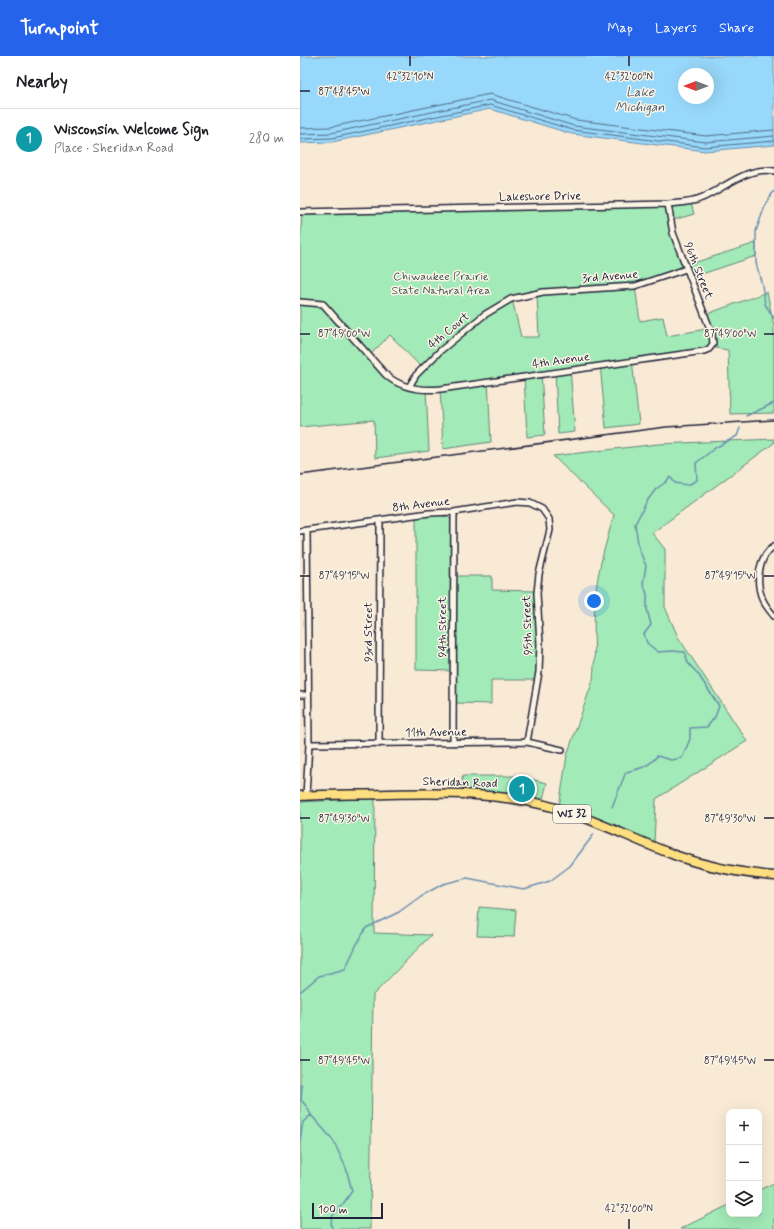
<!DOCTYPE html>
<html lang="en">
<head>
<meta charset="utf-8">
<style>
	:root { --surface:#fff; --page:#f6f6f6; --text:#202124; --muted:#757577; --line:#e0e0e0; --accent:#2563eb }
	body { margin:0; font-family:Mynerve,sans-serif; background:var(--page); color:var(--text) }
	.controls { position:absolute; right:12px; bottom:12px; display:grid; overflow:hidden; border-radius:8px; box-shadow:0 4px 16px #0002 }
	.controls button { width:36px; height:36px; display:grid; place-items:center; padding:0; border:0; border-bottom:1px solid var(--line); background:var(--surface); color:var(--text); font:20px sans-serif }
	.compass { position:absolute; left:378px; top:12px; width:36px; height:36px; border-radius:50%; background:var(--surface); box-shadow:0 4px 16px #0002; rotate:270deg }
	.scale { position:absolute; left:12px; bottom:10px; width:71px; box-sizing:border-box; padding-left:4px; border:2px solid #22223b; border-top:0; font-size:11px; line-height:14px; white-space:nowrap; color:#22223b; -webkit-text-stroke:3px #fcf5e5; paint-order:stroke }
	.you { position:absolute; left:294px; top:545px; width:14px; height:14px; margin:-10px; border:3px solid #fff; border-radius:50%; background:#1a73e8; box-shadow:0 0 0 6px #1a73e833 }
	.badge { display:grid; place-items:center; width:26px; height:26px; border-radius:50%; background:var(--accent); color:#fff; font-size:13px; font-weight:700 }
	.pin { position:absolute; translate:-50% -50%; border:2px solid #fff; box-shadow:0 1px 4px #0006 }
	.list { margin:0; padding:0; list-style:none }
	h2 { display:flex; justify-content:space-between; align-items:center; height:52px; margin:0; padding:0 16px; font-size:17px }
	h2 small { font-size:13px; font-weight:400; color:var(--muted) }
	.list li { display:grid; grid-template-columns:26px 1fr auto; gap:12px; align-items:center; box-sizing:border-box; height:60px; padding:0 16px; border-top:1px solid var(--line) }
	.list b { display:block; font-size:15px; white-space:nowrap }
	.list p { margin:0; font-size:13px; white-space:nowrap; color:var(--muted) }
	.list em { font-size:13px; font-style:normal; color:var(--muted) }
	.icon { flex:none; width:22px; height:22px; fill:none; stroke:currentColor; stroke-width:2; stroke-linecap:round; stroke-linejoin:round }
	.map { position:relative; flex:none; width:474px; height:1173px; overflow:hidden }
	header { display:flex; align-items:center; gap:24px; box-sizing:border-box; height:56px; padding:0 20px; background:var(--accent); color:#fff }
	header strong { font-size:19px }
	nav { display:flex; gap:22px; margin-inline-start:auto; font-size:14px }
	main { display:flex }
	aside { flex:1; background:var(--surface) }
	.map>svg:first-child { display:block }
	.green { fill:#a2eab7; stroke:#628679; fill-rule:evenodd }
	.water { fill:#98d8fa; stroke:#698fae; fill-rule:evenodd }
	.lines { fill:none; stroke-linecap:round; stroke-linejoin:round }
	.shore { stroke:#516b87; stroke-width:1 }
	.stream { stroke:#698fae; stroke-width:1.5 }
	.street-casing { stroke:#22223b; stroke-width:8 }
	.primary-casing { stroke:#22223b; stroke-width:11 }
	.street { stroke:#fcf5e5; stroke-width:5 }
	.primary { stroke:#fedf80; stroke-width:8 }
	.rail { stroke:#22223b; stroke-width:1.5 }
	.ticks { fill:none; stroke:#22223b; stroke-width:1.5 }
	.labels { text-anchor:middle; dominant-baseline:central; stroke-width:3; stroke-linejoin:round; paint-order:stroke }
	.shield { fill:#fcf5e5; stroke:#63616e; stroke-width:1 }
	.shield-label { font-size:11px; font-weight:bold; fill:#22223b }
	.street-label { font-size:12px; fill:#22223b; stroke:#fcf5e5 }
	.park-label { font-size:12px; fill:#42545a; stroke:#fcf5e5 }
	.water-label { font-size:13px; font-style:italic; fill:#455974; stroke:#fcf5e5 }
	.ticks-label { font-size:10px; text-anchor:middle; fill:#22223b; stroke:#fcf5e5; stroke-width:3; stroke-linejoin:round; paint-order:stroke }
</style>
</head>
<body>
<header>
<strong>Turnpoint</strong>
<nav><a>Map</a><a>Layers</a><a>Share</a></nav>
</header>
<main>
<aside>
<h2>Nearby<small></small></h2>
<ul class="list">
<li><span class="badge" style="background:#0f9aa8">1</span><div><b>Wisconsin Welcome Sign</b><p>Place · Sheridan Road</p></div><em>280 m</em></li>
</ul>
</aside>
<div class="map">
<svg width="474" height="1173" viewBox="0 0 474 1173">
	<rect width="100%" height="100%" fill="#f9ead6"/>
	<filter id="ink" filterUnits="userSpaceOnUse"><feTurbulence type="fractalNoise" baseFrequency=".025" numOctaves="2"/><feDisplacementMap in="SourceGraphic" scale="8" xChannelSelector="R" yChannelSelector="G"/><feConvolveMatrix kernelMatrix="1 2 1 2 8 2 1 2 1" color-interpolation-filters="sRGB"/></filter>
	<g filter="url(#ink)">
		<!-- green -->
		<path class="green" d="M 391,147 L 394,158 L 370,165 L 387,209 L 456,187 L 456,200 L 390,222 L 384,214 L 341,229 L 263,232 L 212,243 L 221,281 L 239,281 L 237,239 L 335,230 L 340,265 L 363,261 L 367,280 L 412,272 L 407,258 L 467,236 L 474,270 L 474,357 L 430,358 L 428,294 L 409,291 L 405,292 L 332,303 L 339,368 L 306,372 L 300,308 L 270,312 L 275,376 L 258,378 L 255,315 L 241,316 L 245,379 L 227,381 L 224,319 L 188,324 L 191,386 L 143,393 L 140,331 L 126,332 L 129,395 L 75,402 L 74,364 L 0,371 L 0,189 L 2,159 L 351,151 ZM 90,279 L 123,313 L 115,323 L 113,335 L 91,326 L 68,301 Z
			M 474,383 L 474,387 L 352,477 L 365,493 L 365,551 L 378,581 L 447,685 L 356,743 L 354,788 L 259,751 L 267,699 L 293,624 C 296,597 293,570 295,544 C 297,515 306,487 314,459 L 253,400 L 358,388 Z
			M 139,459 L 148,461 L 151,464 L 152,520 L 192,520 L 192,534 L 236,535 L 238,595 L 236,624 L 191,624 L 191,648 L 156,647 L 156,615 L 116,614 L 116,462 Z
			M 162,720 L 218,720 L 247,727 L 242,747 L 163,735 Z
			M 75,742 L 74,877 L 131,879 L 73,939 L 70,1173 L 0,1173 L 0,746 Z
			M 179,851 L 216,854 L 214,881 L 177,880 Z
			M 474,1127 L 474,1173 L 380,1173 L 429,1149 L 429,1158 L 459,1158 L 459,1134 Z"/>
		<!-- water -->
		<path class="water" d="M 0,0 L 474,0 L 474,89 L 405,95 L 272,78 L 190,53 L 32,86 L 0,87 ZM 384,18 L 408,18 L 408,42 L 384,42 Z"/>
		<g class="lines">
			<!-- shore -->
			<path class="shore" d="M 0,72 L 31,71 L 190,38 L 276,64 L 406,80 L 474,74
				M 0,78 L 31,77 L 190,44 L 274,70 L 406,86 L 474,80
				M 0,83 L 32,82 L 190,49 L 273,74 L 405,91 L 474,85"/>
			<!-- stream -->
			<path class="stream" d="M 474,135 L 466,147 L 456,175 L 456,207 L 462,229 L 465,248 L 474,262
				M 446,360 L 474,347
				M 312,751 L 326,716 C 339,713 349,711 357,700 L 371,704 L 382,702 L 390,683 L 390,672 L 407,671 L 415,661 L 419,650 L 398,618 L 388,607 L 385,596 L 372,595 L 358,596 L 347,587 L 344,578 L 351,569 L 347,553 L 347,538 L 343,527 L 346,510 L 339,493 L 335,468 L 347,445 L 356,433 L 366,426 L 370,421 L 375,427 L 388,429 L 397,424 L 396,407 L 415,392 L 437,380 L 440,372
				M 0,936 L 19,920 L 45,913 L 57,888 L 66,872 L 99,856 L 121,840 L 143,828 L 167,822 L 224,833 L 250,825 L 270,810 L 294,778
				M 0,1029 L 2,1030 L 1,1044 L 7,1051 L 11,1059 L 33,1084 L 46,1112 L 52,1135 C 49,1139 46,1144 43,1148 C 35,1157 29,1160 32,1173
				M 0,1085 L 3,1066 L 11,1059"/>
			<!-- street casing -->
			<g class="street-casing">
				<path id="street" d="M 0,156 L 368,148 C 379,147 392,147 402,142 C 425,132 447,110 474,115
					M 0,246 L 23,248 L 86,319 C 102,333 121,335 141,333 L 404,295 L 409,293 L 413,288 L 412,278 L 373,177 L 368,148
					M 109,331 L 116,319 L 140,295 L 184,259 L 211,243 L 243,236 L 335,230 L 386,213
					M 0,475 L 129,457 L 154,456 L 217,446 L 230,447 L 242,453 L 249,463 L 250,474 L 239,518 L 237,537 L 240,588 L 239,616 L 227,686
					M 474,490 C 459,500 455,525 462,542 C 464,548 470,555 474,560
					M 0,639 L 8,639
					M 153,687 L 154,456
					M 9,688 L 227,686 L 262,694
					M 79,688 L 80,465
					M 6,740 L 9,688 L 7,475"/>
			</g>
			<!-- primary casing -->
			<g class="primary-casing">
				<path id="primary" d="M 0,740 C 29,738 59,739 88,738 C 145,737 200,736 256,752 C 297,764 336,785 377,800 C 408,811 441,817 474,820"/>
			</g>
			<!-- street -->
			<use href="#street" class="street"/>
			<!-- primary -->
			<use href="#primary" class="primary"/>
			<!-- rail -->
			<path class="rail" d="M 0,419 L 366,371 L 474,364"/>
		</g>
	</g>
	<!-- ticks -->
	<path class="ticks" d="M 110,0 L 110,10M 329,0 L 329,10M 0,35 L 10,35M 0,278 L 10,278M 464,278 L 474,278M 0,520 L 10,520M 464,520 L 474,520M 0,762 L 10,762M 464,762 L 474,762M 0,1004 L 10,1004M 464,1004 L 474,1004M 329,1163 L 329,1173"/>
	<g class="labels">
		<!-- shield labels -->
		<rect class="shield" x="253" y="749" width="38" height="18" rx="3"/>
		<g class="shield-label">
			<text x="272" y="758">WI 32</text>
		</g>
		<!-- street labels -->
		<g class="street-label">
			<text transform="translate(240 141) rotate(-1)">Lakeshore Drive</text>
			<text transform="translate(398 215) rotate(68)">96th Street</text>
			<text transform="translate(310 221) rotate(-5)">3rd Avenue</text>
			<text transform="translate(149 275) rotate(-40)">4th Court</text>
			<text transform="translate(261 305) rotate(-8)">4th Avenue</text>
			<text transform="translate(121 449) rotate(-7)">8th Avenue</text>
			<text transform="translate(228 569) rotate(-92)">95th Street</text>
			<text transform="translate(143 571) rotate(-90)">94th Street</text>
			<text transform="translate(69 576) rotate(-90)">93rd Street</text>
			<text transform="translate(136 677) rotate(-1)">11th Avenue</text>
			<text transform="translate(160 727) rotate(2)">Sheridan Road</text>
		</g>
		<!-- park labels -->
		<g class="park-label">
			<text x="141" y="221">Chiwaukee Prairie<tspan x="141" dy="14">State Natural Area</tspan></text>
		</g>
		<!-- water labels -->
		<g class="water-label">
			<text x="340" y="36">Lake<tspan x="340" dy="15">Michigan</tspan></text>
		</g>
	</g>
	<g class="ticks-label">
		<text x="110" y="24">42°32'10"N</text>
		<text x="329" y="24">42°32'00"N</text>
		<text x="44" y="39">87°48'45"W</text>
		<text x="430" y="281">87°49'00"W</text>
		<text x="44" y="281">87°49'00"W</text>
		<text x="430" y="523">87°49'15"W</text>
		<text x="44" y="523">87°49'15"W</text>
		<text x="44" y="766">87°49'30"W</text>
		<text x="430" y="766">87°49'30"W</text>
		<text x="44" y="1008">87°49'45"W</text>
		<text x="430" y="1008">87°49'45"W</text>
		<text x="329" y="1156">42°32'00"N</text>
	</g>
</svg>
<div class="controls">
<button>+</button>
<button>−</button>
<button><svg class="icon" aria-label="layers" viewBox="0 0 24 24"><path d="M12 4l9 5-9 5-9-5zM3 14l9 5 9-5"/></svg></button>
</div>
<svg class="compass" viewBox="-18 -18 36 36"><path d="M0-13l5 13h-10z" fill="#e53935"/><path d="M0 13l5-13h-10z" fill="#757577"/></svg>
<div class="scale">100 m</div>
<div class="you"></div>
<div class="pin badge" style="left:222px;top:733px;background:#0f9aa8">1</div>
</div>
</main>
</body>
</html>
